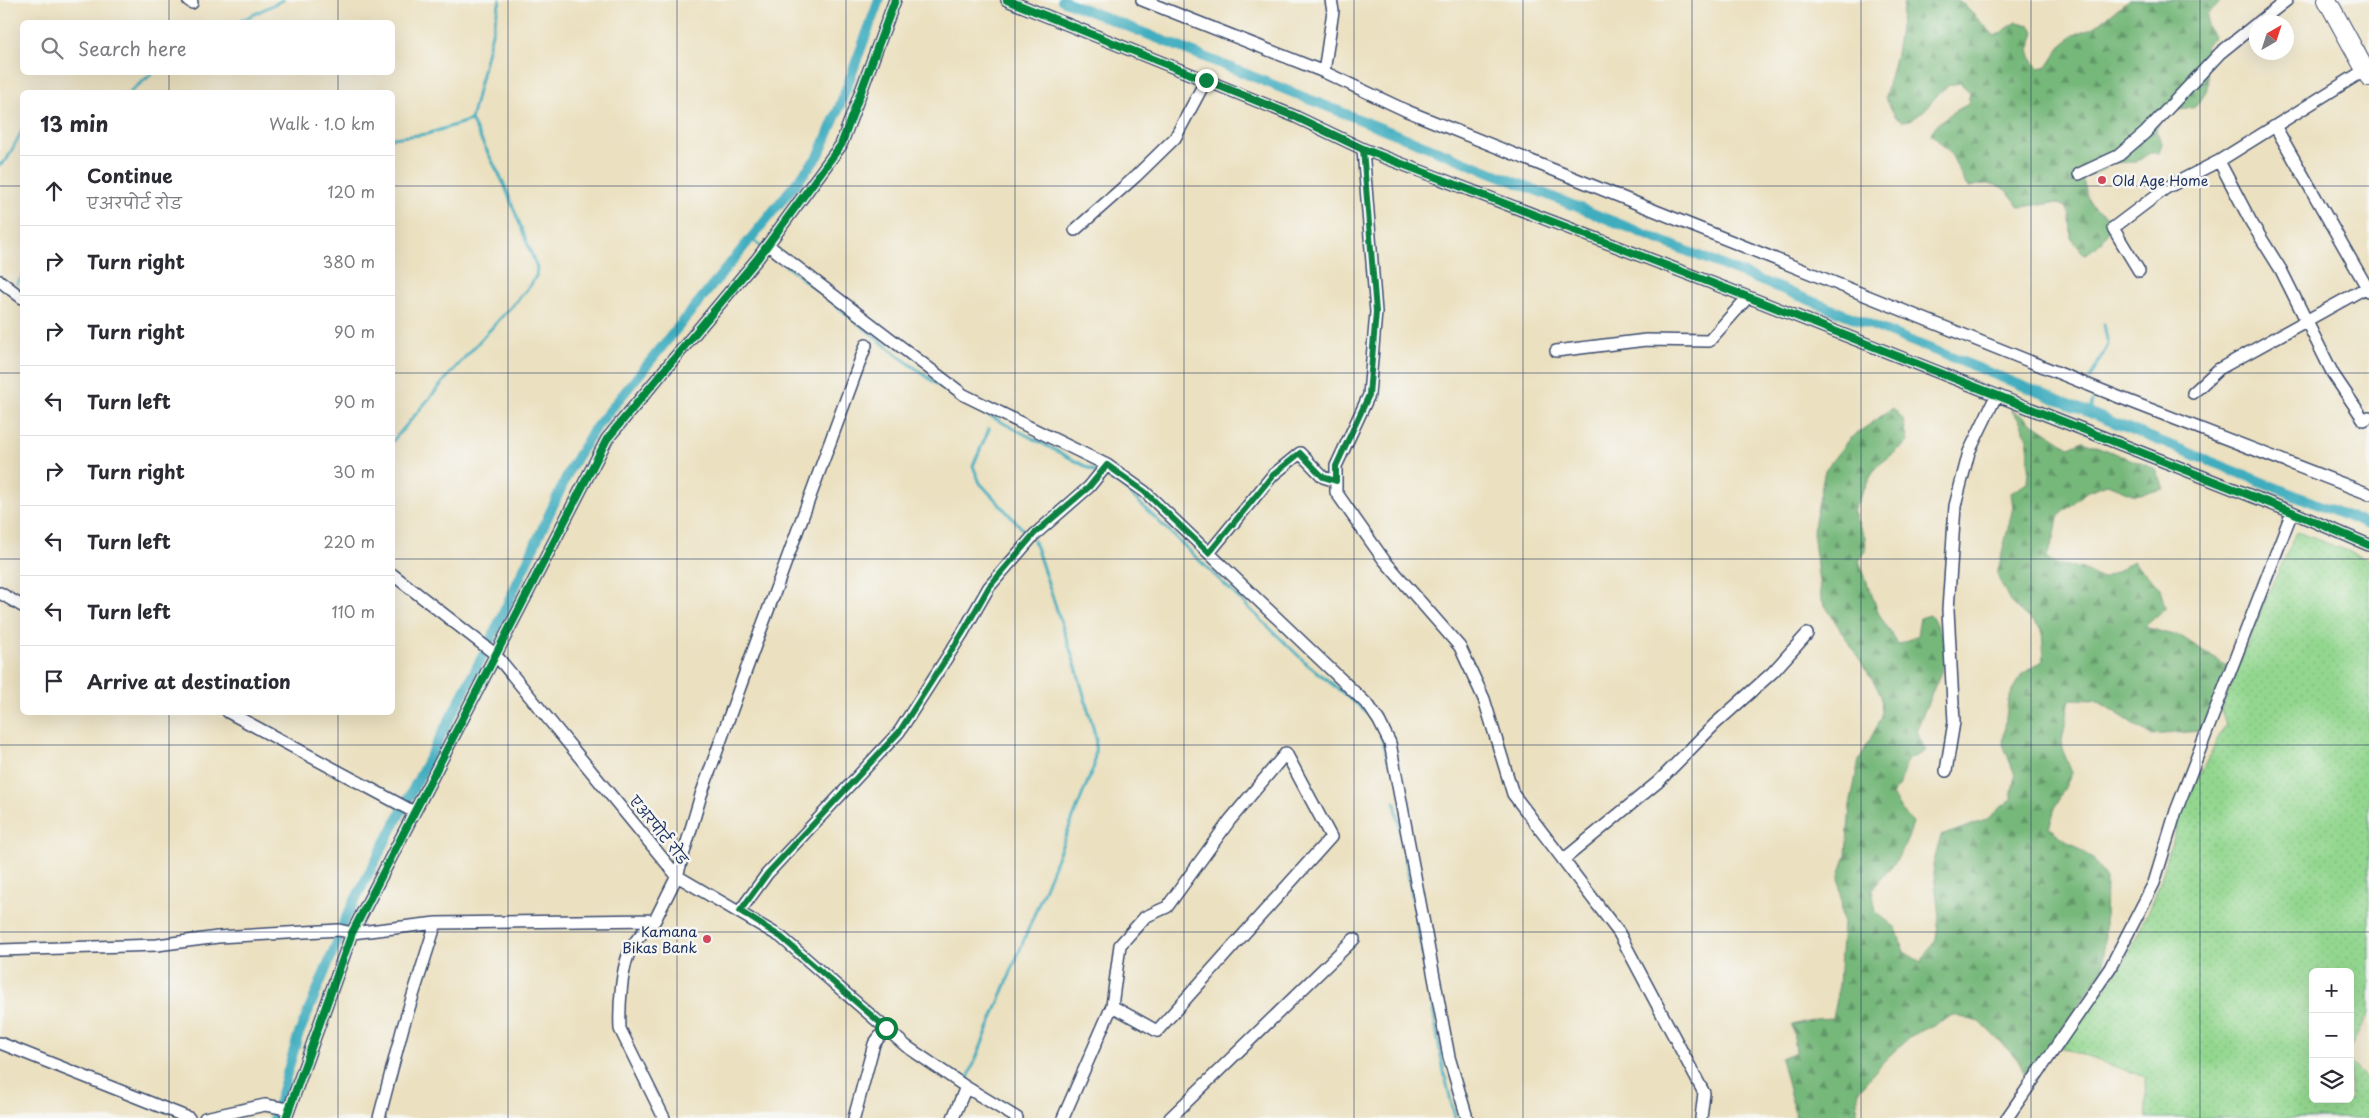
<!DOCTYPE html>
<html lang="en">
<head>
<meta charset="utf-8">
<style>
	:root { --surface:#fff; --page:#f2f2f3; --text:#2b2b33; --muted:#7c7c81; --line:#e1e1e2 }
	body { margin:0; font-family:"Playpen Sans","Playpen Sans Deva",sans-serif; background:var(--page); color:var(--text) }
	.controls { position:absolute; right:15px; bottom:15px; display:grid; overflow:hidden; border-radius:8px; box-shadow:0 5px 20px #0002 }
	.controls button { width:45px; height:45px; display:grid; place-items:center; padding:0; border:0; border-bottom:1px solid var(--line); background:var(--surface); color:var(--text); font:25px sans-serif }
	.compass { position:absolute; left:2249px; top:15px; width:45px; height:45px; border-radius:50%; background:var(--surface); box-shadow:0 5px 20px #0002; rotate:39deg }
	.stop { position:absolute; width:15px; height:15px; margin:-11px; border:4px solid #0b8043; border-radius:50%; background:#fff }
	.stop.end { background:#0b8043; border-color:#fff; box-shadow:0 1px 5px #0008 }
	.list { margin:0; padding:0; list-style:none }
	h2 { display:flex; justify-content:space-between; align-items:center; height:65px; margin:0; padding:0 20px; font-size:21px }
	h2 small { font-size:16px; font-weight:400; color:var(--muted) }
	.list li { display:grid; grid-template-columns:32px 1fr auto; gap:15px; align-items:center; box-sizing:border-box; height:70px; padding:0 20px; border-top:1px solid var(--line) }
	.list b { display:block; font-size:19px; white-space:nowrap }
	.list p { margin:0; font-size:16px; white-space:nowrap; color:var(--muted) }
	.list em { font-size:16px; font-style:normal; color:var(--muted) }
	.icon { flex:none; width:28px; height:28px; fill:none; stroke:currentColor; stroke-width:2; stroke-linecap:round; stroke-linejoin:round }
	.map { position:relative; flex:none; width:2369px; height:1118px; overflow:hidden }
	.search { position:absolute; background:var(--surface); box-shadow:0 5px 20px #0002; left:20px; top:20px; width:375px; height:55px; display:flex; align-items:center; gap:12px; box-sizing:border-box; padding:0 18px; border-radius:8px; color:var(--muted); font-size:19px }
	.panel { position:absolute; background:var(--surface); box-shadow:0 5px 20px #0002; left:20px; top:90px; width:375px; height:625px; border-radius:8px }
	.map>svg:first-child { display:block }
	.grass { fill:url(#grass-dots); stroke:#578376 }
	.forest { fill:url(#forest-firs); stroke:#48746c }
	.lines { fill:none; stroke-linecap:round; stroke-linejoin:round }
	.stream { stroke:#41adbf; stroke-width:3 }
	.canal { stroke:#41adbf; stroke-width:10 }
	.minor-casing { stroke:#3a4a6d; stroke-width:14 }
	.highway-casing { stroke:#3a4a6d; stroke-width:20 }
	.minor { stroke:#fff; stroke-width:11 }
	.highway { stroke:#fff; stroke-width:18 }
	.cycleway-casing { stroke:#f6f6f2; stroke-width:11 }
	.cycleway { stroke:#00873e; stroke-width:8 }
	.route { stroke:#0b8043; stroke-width:6 }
	.grid { fill:none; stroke:#1b2f5e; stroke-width:1; stroke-opacity:0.55 }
	.poi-dot { fill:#d1495b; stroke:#f6f6f2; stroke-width:2 }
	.labels { text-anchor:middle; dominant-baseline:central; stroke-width:5; stroke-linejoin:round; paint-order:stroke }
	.poi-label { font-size:14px; fill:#1b2f5e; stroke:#f6f6f2; text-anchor:start }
	.street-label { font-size:14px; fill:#1b2f5e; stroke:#f6f6f2 }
</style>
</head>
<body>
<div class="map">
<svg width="2369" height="1118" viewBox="0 0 2369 1118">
	<defs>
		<pattern id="grass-dots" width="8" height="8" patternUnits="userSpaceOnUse" patternTransform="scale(1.25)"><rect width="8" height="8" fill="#93d78f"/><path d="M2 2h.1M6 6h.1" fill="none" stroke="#7eb97e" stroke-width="1.8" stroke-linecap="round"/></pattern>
		<pattern id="forest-firs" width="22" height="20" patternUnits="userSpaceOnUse" patternTransform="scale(1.25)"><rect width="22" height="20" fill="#76b87a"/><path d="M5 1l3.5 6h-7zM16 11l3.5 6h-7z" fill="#609667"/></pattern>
	</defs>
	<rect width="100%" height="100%" fill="#f6f6f2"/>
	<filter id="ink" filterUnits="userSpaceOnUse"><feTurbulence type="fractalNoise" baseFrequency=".02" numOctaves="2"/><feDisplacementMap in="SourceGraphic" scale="10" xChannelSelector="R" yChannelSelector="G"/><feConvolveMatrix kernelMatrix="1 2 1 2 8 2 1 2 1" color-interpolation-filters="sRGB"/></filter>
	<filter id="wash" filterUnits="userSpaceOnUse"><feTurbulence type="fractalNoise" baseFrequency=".0096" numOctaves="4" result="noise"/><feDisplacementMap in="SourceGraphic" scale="20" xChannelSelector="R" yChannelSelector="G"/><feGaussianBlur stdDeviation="1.12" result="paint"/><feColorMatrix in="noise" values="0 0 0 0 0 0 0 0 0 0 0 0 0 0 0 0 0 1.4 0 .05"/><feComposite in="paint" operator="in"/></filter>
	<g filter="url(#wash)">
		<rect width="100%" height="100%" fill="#ebe0bf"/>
		<!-- grass -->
		<path class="grass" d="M 2297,532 L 2369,559 L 2369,1013 L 2350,1048 L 2350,972 L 2313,972 L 2313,1099 L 2350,1099 L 2350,1062 L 2369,1081 L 2369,1118 L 2146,1118 L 2145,1077 L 2062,1048 L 2129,954 L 2159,886 L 2181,811 L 2226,724 L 2221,711 L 2266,598 Z"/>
		<!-- forest -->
		<path class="forest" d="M 1904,0 L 1959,0 L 1995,36 L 2017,22 L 2030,25 L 2035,32 C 2030,50 2023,54 2040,68 L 2048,66 L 2060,47 L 2074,35 L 2096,26 L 2128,0 L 2222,0 L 2207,15 L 2207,25 L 2213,37 L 2206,47 L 2214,61 L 2206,69 C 2210,88 2207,93 2195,107 C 2176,113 2164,105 2156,130 L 2162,143 L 2159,153 L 2150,153 L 2136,162 L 2101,163 L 2101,167 L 2107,168 L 2082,178 C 2085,186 2088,201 2094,208 C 2098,212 2108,214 2109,220 C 2111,234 2096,250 2084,254 L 2071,238 L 2070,215 L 2066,207 L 2055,203 L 2019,207 C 2005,185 1996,180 1970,187 L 1966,185 L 1951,154 L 1931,134 C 1935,121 1956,111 1968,104 L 1970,92 L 1960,83 C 1956,84 1951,84 1948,86 C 1932,95 1925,120 1902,121 L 1895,116 L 1885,97 L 1896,54 Z
			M 1893,408 L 1903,419 L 1908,442 L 1875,468 L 1853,511 L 1865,538 L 1866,550 L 1859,561 L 1879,614 L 1898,645 L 1917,636 L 1920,618 L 1930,615 L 1951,648 L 1916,731 L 1926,751 L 1907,760 L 1899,787 L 1892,794 L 1901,810 L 1913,822 C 1905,853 1893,866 1872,889 L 1876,912 L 1896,928 L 1904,952 L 1921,962 L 1936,939 L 1939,916 L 1933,865 L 1941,836 L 1986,820 L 2011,799 L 2015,775 L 2003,744 L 2008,701 L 2022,674 L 2044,660 L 2042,630 L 2011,603 L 1997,575 L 2013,507 L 2011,493 L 2027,483 C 2030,450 2032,437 2011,409 L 2069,447 L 2083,441 L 2156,469 L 2164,489 L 2135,495 L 2107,484 L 2086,492 L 2058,517 L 2054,539 L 2046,559 L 2060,565 L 2081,568 L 2102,579 L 2119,571 L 2133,561 L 2160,588 L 2165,609 L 2144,627 L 2182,637 L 2228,667 L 2201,731 L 2151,735 L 2096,700 L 2070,699 L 2061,746 L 2072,773 L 2056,805 L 2049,828 L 2093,859 L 2106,879 L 2104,970 L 2026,1079 L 2019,1061 L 1980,1022 L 1953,1015 L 1909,1037 L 1883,1062 L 1859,1090 L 1856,1118 L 1796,1118 L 1781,1058 L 1796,1052 L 1792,1025 L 1815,1019 L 1832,1018 L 1839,985 L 1843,923 L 1839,875 L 1846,855 L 1850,806 L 1859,760 L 1882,717 L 1881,694 L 1821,599 L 1813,532 L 1825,470 L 1849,439 Z"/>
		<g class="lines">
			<!-- stream -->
			<path class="stream" d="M 238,22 L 283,0
				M 130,92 L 154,72
				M 392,138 L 427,134 L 471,120 L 500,0
				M 0,165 L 7,159 L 22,131
				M 752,239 L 763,248
				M 778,259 L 900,357 L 956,398 L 1121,485 L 1306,663 L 1368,713
				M 17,284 L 22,277
				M 2090,378 L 2108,345 L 2104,324
				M 2090,413 L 2092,401
				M 989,429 L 973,466 L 980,483 L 1028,535
				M 392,442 L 457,366 L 530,286 L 536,276 L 537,268 L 504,184 L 471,120
				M 1381,736 L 1388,761
				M 1395,802 L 1444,1072 L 1455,1118
				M 967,1081 L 1094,766 L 1096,738 L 1076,667 L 1034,541"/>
			<!-- canal -->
			<path class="canal" d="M 1062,0 L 2369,525
				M 491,639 L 571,467 L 593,431 L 819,155 L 839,108 L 879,0
				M 274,1118 L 298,1036 L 338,940 L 344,921 L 483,655"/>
		</g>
	</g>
	<g filter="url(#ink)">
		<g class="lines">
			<!-- minor casing -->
			<g class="minor-casing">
				<path id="minor" d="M 188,0 L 192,3
					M 1007,0 L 1294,116 L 1363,149 L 1748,297 L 2292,512 L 2369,545
					M 1142,0 L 1324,72 L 1407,111 L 2116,396 L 2369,494
					M 2259,22 L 2287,0
					M 1324,72 L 1333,11 L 1331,0
					M 2275,126 L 2369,291
					M 1363,149 L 1376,312 L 1369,395 L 1336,466 L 1336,492 L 1384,560 L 1460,647 L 1484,699 L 1513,794 L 1619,933 L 1704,1093 L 1701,1118
					M 2219,161 L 2251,222 L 2281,270 L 2333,374 L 2364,420 L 2369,417
					M 2079,174 L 2118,156 L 2145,133 L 2220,53 L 2256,24
					M 1075,230 L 1135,177 L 1175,138 L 1206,80
					M 768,245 L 964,395 L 1107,465 L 1145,492 L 1369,706 L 1379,721 L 1390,743 L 1449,1057 L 1467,1118
					M 2139,271 L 2113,228 L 2166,188 L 2219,161 L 2365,70
					M 0,281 L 22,298
					M 1556,351 L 1646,340 L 1709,341 L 1748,297
					M 2193,393 L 2219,369 L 2369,286
					M 1209,553 L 1273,475 L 1300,453 L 1323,477 L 1336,481
					M 392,574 L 495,654 L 677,876 L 781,937 L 906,1046 L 966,1087 L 1017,1118
					M 0,593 L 22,606
					M 228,712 L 414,812
					M 1946,771 L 1954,722 L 1948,610 L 1955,506 L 1969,452 L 1996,396
					M 1563,860 L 1658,782 L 1715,724 L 1773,672 L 1807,634
					M 740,911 L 767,874 L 899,732 L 962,634 L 989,587 L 1034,535 L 1089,487 L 1107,465
					M 655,920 C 647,929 637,937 632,947 C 621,965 619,1008 620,1029 L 664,1118
					M 0,950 L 157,945 L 218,937 L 339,930 L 352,933 L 436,923 L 655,920 L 677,876 L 701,795 L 753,651 L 866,345
					M 0,1043 L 189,1118
					M 205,1118 L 265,1105 L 288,1109
					M 286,1118 L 352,933 L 607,439 L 758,258 L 841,145 L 895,0
					M 379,1118 L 403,1027 L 436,923
					M 854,1118 L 874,1044 L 886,1028
					M 953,1118 L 966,1087
					M 1063,1118 L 1112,1006 L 1120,945 L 1145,917 L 1167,907 L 1230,820 L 1286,753 L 1331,837 L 1157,1031 L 1112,1006
					M 1170,1118 L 1354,939
					M 2007,1118 L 2110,968 L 2154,883 L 2176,811 L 2292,512"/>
			</g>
			<!-- highway casing -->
			<g class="highway-casing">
				<path id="highway" d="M 2327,0 L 2369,77"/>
			</g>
			<!-- minor -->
			<use href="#minor" class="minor"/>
			<!-- highway -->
			<use href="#highway" class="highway"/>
			<!-- cycleway casing -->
			<g class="cycleway-casing">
				<path id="cycleway" d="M 1007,0 L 1294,116 L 1363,149 L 1748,297 L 2292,512 L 2369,545
					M 286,1118 L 352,933 L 607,439 L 758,258 L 841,145 L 895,0"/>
			</g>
			<!-- cycleway -->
			<use href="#cycleway" class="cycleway"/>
		</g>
	</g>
	<g class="lines" filter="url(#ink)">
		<!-- route -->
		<path class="route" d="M 886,1028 L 781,937 L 740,911 L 767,874 L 899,732 L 962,634 L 989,587 L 1034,534 L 1089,487 L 1107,465 L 1145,492 L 1209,553 L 1273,475 L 1300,453 L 1323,477 L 1336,481 L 1336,466 L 1369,395 L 1376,312 L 1363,149 L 1294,116 L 1206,80"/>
	</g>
	<!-- grid -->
	<path class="grid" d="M 169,0 L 169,22M 338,0 L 338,22M 508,0 L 508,1118M 677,0 L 677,1118M 846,0 L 846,1118M 1015,0 L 1015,1118M 1184,0 L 1184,1118M 1354,0 L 1354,1118M 1523,0 L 1523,1118M 1692,0 L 1692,1118M 1861,0 L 1861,1118M 2031,0 L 2031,1118M 2200,0 L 2200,1118M 169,72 L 169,92M 338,72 L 338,92M 0,186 L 22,186M 392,186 L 2369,186M 0,373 L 22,373M 392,373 L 2369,373M 0,559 L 22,559M 392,559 L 2369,559M 169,712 L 169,1118M 338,712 L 338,1118M 0,745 L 2369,745M 0,932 L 2369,932"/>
	<!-- markers -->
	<g class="poi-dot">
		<circle cx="2102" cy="180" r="5"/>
		<circle cx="707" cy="939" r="5"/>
	</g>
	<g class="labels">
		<!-- poi labels -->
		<g class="poi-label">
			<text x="2112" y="180">Old Age Home</text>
			<text x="697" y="931" text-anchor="end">Kamana<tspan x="697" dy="16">Bikas Bank</tspan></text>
		</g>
		<!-- street labels -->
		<g class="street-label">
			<text transform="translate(659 830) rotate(51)">एअरपोर्ट रोड</text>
		</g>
	</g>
</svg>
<div class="controls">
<button>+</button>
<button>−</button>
<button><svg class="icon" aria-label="layers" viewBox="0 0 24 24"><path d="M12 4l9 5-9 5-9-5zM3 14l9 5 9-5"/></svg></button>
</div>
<svg class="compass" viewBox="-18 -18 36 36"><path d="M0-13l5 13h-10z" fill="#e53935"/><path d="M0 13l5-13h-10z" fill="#7c7c81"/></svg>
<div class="stop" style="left:886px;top:1028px"></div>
<div class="stop end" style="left:1206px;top:80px"></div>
<div class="search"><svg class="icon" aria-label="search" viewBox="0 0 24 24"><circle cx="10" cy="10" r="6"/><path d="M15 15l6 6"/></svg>Search here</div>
<section class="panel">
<h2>13 min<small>Walk · 1.0 km</small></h2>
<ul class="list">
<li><svg class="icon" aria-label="ahead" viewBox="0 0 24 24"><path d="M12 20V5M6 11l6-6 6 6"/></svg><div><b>Continue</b><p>एअरपोर्ट रोड</p></div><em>120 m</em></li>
<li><svg class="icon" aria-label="right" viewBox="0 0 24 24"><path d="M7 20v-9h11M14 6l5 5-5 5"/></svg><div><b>Turn right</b></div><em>380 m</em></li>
<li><svg class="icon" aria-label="right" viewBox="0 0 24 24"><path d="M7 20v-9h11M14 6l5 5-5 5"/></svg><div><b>Turn right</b></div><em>90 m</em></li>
<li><svg class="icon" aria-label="left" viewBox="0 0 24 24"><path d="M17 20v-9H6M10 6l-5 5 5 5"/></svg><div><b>Turn left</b></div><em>90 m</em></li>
<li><svg class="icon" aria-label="right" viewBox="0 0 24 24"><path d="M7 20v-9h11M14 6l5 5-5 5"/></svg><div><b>Turn right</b></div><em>30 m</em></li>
<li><svg class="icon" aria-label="left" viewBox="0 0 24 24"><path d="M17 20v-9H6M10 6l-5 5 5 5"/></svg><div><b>Turn left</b></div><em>220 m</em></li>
<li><svg class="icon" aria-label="left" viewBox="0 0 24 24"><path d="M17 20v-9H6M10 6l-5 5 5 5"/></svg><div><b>Turn left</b></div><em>110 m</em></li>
<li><svg class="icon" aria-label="arrive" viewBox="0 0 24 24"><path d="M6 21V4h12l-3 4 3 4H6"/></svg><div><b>Arrive at destination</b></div></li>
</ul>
</section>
</div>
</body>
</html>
